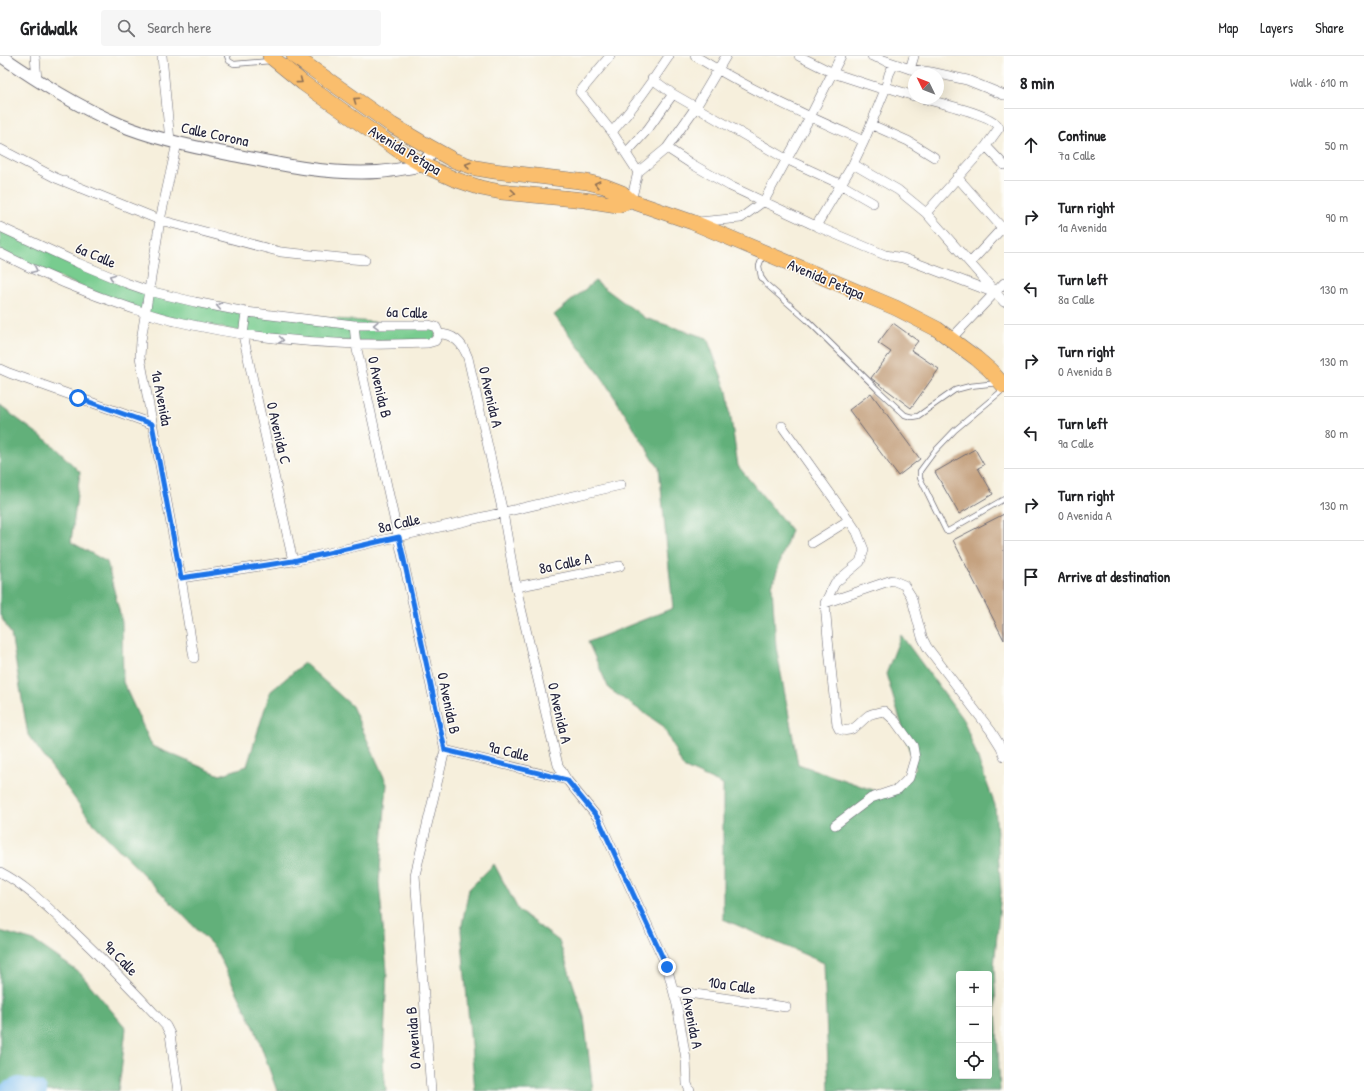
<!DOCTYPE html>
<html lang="en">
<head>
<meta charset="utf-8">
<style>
	:root { --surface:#fff; --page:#f6f6f6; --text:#202124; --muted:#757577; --line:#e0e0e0 }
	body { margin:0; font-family:"Patrick Hand",sans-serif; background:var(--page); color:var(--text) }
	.controls { position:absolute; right:12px; bottom:12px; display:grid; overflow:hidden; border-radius:4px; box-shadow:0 4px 16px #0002 }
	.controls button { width:36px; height:36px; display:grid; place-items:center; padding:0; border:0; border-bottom:1px solid var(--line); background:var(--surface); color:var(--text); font:20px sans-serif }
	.compass { position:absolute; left:908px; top:12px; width:36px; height:36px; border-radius:50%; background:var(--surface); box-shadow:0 4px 16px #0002; rotate:313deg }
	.stop { position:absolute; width:12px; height:12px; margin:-9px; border:3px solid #1a73e8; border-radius:50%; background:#fff }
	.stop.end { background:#1a73e8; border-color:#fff; box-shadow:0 1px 4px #0008 }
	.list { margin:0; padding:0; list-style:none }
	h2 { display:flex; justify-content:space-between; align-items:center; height:52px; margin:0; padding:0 16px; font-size:17px }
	h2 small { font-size:13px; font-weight:400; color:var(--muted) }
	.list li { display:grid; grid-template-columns:26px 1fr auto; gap:12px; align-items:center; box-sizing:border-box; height:72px; padding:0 16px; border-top:1px solid var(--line) }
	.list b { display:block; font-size:15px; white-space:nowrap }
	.list p { margin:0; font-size:13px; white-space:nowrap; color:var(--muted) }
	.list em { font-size:13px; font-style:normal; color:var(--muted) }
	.icon { flex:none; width:22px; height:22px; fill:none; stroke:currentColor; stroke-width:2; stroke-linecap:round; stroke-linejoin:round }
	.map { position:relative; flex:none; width:1004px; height:1035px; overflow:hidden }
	header { display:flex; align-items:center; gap:24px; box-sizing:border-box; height:56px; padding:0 20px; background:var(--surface); border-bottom:1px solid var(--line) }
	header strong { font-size:19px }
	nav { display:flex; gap:22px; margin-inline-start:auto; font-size:14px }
	.search { width:280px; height:36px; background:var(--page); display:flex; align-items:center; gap:10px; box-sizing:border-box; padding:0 14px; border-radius:4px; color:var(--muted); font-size:15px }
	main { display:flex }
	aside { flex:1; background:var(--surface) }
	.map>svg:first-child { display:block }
	.green { fill:#78cc8f; stroke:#4d7765 }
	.forest { fill:#62b07a; stroke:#42695a; fill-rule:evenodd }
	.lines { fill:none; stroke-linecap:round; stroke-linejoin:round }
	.river { stroke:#7cbdf1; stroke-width:20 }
	.building { fill:#c5a280 }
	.service-casing { stroke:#6c6a73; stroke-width:6 }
	.minor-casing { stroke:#6c6a73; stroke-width:10 }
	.tertiary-casing { stroke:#6c6a73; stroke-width:14 }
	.primary-casing { stroke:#6c6a73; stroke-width:16 }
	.service { stroke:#fff; stroke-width:4.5 }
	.minor { stroke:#fff; stroke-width:9 }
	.tertiary { stroke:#fff; stroke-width:12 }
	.primary { stroke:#fabe6d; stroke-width:15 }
	.oneway { stroke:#8e7054 }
	.oneway2 { stroke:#9c9ca7 }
	.route { stroke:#1a73e8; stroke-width:5 }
	.labels { text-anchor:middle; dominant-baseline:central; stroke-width:3; stroke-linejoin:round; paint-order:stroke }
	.street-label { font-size:15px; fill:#22223b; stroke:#fdfcf7 }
</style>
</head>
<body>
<header>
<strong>Gridwalk</strong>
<div class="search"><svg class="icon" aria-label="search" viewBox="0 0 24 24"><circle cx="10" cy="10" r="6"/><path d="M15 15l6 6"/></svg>Search here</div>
<nav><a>Map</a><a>Layers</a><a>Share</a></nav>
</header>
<main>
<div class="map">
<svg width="1004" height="1035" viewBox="0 0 1004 1035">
	<rect width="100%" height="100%" fill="#fdfcf7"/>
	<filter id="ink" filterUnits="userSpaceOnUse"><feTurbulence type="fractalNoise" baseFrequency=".025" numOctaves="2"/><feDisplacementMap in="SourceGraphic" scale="8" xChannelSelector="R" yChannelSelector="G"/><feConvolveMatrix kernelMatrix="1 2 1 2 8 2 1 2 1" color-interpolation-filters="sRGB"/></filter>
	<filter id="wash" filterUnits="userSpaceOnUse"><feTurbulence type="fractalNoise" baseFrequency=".012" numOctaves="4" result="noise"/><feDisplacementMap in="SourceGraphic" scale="16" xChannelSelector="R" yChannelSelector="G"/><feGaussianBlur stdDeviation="0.9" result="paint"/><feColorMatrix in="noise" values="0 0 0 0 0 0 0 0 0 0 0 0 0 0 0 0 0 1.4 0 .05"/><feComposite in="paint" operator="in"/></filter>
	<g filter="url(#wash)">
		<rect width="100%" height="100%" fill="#f6efdc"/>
		<!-- green -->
		<path class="green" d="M 0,171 L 126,227 L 246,256 L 436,271 L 435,285 L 290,285 L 146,257 L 0,197 Z"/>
		<!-- forest -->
		<path class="forest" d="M 595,225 L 645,262 L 707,282 L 727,335 L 738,410 L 791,474 L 772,530 L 776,591 L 798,708 L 884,738 L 915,712 L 886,618 L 901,579 L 964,665 L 995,749 L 1001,836 L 994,911 L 1000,1035 L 829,1035 L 824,907 L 723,863 L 723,729 L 683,711 L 663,670 L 609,633 L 588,586 L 673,552 L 659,412 L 601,320 L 554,259 ZM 959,918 L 989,918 L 989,1020 L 959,1020 Z
			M 0,350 L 49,386 L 80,416 L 71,486 L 107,506 L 122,566 L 123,626 L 152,690 L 220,719 L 247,710 L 270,636 L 304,607 L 352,650 L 387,728 L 379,826 L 387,915 L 383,1007 L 386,1035 L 277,1035 L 255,973 L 215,892 L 92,766 L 28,679 L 11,578 L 0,559 Z
			M 494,808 L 519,855 L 559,885 L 584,961 L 593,1035 L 475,1035 L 461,874 L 469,833 Z
			M 0,875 L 34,885 L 80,917 L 126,972 L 121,1017 L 118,1035 L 0,1035 Z"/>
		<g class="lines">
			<!-- river -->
			<path class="river" d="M 9,1035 L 19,1031 L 37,1035"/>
		</g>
		<g id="blocks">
			<!-- building -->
			<path class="building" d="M 893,267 L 918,285 L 911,294 L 939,313 L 911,352 L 871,322 L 891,296 L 878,287 Z
				M 871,337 L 920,403 L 898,420 L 849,354 Z
				M 975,393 L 984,409 L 978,412 L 993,438 L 959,458 L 935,416 Z
				M 1004,458 L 1004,584 L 953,484 Z"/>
		</g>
	</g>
	<g filter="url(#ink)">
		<use href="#blocks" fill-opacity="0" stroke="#6c6a73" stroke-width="1"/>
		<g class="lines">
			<!-- service casing -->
			<g class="service-casing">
				<path id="service" d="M 227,0 L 229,5 L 234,8 L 271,5
					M 763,199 L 759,210 L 761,221 L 766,228 L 807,264 L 877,333 L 905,359 L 912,361 L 918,360 L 955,334 L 970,330 L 998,327
					M 1004,333 L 955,374 L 934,396 L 920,415 L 920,422 L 946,475 L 948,475 L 1004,443"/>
			</g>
			<!-- minor casing -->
			<g class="minor-casing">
				<path id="minor" d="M 35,0 L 37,24
					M 162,0 L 170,85
					M 610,0 L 580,36 L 612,76 L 638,116
					M 695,0 C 749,33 806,60 864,85
					M 799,0 L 833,17 L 885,34
					M 872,0 L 910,13 L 931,16 L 967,24 L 1004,39
					M 910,13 L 914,0
					M 652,23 L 673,38 L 786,103 L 840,128 L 873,147
					M 886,31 L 914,40
					M 921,42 C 935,46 996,59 999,72 L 986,90 L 926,157
					M 872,69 L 908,85 L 934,101
					M 612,76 C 633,52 652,26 669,0
					M 177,87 L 160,164 L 141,285 L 140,301 L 181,522 L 194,602
					M 986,90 L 1004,109
					M 667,92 L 690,107 L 730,130 L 816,170 L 885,199 L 903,202 L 995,237
					M 0,93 L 56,122 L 160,164 L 281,196 L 352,203 L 365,204
					M 626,97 L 648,73 L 673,38
					M 853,108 L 898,134 L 926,157 L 1004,246
					M 957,121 L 1004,174
					M 631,145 L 638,116 L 667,92 L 696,51 L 726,0
					M 698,166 L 741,162 L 764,145 L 810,61 L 841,0
					M 816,170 L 853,108 L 864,85 L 885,34 L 889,18 L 894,8
					M 0,171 L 78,207 L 126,227 L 149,235 L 195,246 L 246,256 L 354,269 L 429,269 L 436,271 L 439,278 L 435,285 L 428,287 C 342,291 259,285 175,265 C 160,262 146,257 131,252 C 86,237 43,219 0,197
					M 970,207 L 1004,170
					M 246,256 L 243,279 L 293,505
					M 354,269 L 356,289 L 445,694 L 415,819 L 431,1035
					M 439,278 C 454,278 463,288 468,302 L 503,457 L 516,531 L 558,709 L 567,724 L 598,762 L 667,911 L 677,949 L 686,1003 L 687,1028 L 690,1035
					M 951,283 L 1004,227
					M 0,313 L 9,317 L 152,368
					M 782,370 L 849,464 L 857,476 L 864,494 L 860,506 L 835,527 L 825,547 L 828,583 L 837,669 L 839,673 C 853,679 859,666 869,659 C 873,657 880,656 884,655 L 895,665 L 913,690 L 915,702 L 909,722 L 898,733 L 871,742 L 835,769
					M 812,487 L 849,464
					M 181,522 L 293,505 L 621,429
					M 516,531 L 620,510
					M 825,547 L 892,524 L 904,529 L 911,540 L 922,581 L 927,591 L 991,675 L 1001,691 L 1004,700
					M 445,694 L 567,724
					M 0,816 C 27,830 47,851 69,871 C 103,903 135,936 166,970 L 170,978 L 178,1035
					M 674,935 L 786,951"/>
			</g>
			<!-- tertiary casing -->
			<g class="tertiary-casing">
				<path id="tertiary" d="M 1,0 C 39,26 78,51 121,69 C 155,83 192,91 229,98 C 278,108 328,119 378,116 C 393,115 408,112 423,109 L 433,94"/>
			</g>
			<!-- primary casing -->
			<g class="primary-casing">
				<path id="primary" d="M 270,0 L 303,27 L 401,96 L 423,109 L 454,123 L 481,132 L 501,136 L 585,144 L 617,149 L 631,145
					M 294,0 L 392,69 L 419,85 L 453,104 L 476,112 L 494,115 L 587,126 L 604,130 L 622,137 L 631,145 L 692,166 L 896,252 L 937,273 L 976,302 L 990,314 L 1004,330"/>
			</g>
			<!-- service -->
			<use href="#service" class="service"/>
			<!-- minor -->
			<use href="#minor" class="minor"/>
			<!-- tertiary -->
			<use href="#tertiary" class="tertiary"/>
			<!-- primary -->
			<use href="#primary" class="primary"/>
		</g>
		<!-- one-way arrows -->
		<defs><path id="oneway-chevron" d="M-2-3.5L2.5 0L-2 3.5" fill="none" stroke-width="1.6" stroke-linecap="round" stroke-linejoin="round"/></defs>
		<g class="oneway">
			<use href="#oneway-chevron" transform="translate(300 25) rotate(37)"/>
			<use href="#oneway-chevron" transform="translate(356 44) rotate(-146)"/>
			<use href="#oneway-chevron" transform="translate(468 109) rotate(-163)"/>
			<use href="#oneway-chevron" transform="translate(597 128) rotate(-166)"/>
			<use href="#oneway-chevron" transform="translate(513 137) rotate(6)"/>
		</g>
		<g class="oneway2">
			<use href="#oneway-chevron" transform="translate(35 214) rotate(25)"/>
			<use href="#oneway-chevron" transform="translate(112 221) rotate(-157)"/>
			<use href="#oneway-chevron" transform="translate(219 250) rotate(-169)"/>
			<use href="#oneway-chevron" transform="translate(376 269) rotate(179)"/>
			<use href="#oneway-chevron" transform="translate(281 284) rotate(7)"/>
		</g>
	</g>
	<g class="lines" filter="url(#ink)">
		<!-- route -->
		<path class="route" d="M 78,342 L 152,368 L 181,522 L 293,505 L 399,481 L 445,694 L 567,724 L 598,762 L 667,911"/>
	</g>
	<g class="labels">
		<!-- street labels -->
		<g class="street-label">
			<text transform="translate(215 78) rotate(12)">Calle Corona</text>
			<text transform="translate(405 94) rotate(31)">Avenida Petapa</text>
			<text transform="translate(96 199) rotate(23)">6a Calle</text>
			<text transform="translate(826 223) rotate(23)">Avenida Petapa</text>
			<text transform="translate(407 256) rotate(2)">6a Calle</text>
			<text transform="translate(380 331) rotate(77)">0 Avenida B</text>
			<text transform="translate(491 341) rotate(77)">0 Avenida A</text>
			<text transform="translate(162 342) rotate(79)">1a Avenida</text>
			<text transform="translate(279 377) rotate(77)">0 Avenida C</text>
			<text transform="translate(399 467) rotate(-13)">8a Calle</text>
			<text transform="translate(565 507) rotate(-12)">8a Calle A</text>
			<text transform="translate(449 647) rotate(78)">0 Avenida B</text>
			<text transform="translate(560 657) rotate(77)">0 Avenida A</text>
			<text transform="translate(509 695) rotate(14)">9a Calle</text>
			<text transform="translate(121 902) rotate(46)">9a Calle</text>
			<text transform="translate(732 929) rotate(8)">10a Calle</text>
			<text transform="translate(692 962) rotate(79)">0 Avenida A</text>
			<text transform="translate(413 982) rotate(-94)">0 Avenida B</text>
		</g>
	</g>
</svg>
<div class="controls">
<button>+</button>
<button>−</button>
<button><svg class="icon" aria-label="locate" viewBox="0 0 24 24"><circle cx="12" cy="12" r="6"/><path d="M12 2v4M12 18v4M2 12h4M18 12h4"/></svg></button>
</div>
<svg class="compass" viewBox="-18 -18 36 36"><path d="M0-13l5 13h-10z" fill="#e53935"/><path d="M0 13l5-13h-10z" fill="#757577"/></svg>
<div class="stop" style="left:78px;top:342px"></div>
<div class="stop end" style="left:667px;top:911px"></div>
</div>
<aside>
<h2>8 min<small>Walk · 610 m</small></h2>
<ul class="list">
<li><svg class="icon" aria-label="ahead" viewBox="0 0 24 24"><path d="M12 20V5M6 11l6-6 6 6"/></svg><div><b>Continue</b><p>7a Calle</p></div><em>50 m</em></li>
<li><svg class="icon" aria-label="right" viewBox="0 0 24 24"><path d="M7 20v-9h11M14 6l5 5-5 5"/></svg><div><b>Turn right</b><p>1a Avenida</p></div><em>90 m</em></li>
<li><svg class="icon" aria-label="left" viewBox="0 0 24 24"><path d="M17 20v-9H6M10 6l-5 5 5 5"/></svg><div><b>Turn left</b><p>8a Calle</p></div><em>130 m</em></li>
<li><svg class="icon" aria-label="right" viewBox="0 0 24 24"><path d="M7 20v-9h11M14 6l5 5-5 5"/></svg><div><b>Turn right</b><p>0 Avenida B</p></div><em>130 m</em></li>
<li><svg class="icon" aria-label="left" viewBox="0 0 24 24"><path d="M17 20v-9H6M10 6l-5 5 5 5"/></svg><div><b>Turn left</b><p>9a Calle</p></div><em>80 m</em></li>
<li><svg class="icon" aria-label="right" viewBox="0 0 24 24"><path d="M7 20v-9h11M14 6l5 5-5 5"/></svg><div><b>Turn right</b><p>0 Avenida A</p></div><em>130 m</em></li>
<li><svg class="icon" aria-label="arrive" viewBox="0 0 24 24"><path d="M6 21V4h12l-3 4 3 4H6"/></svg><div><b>Arrive at destination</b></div></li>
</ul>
</aside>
</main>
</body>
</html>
